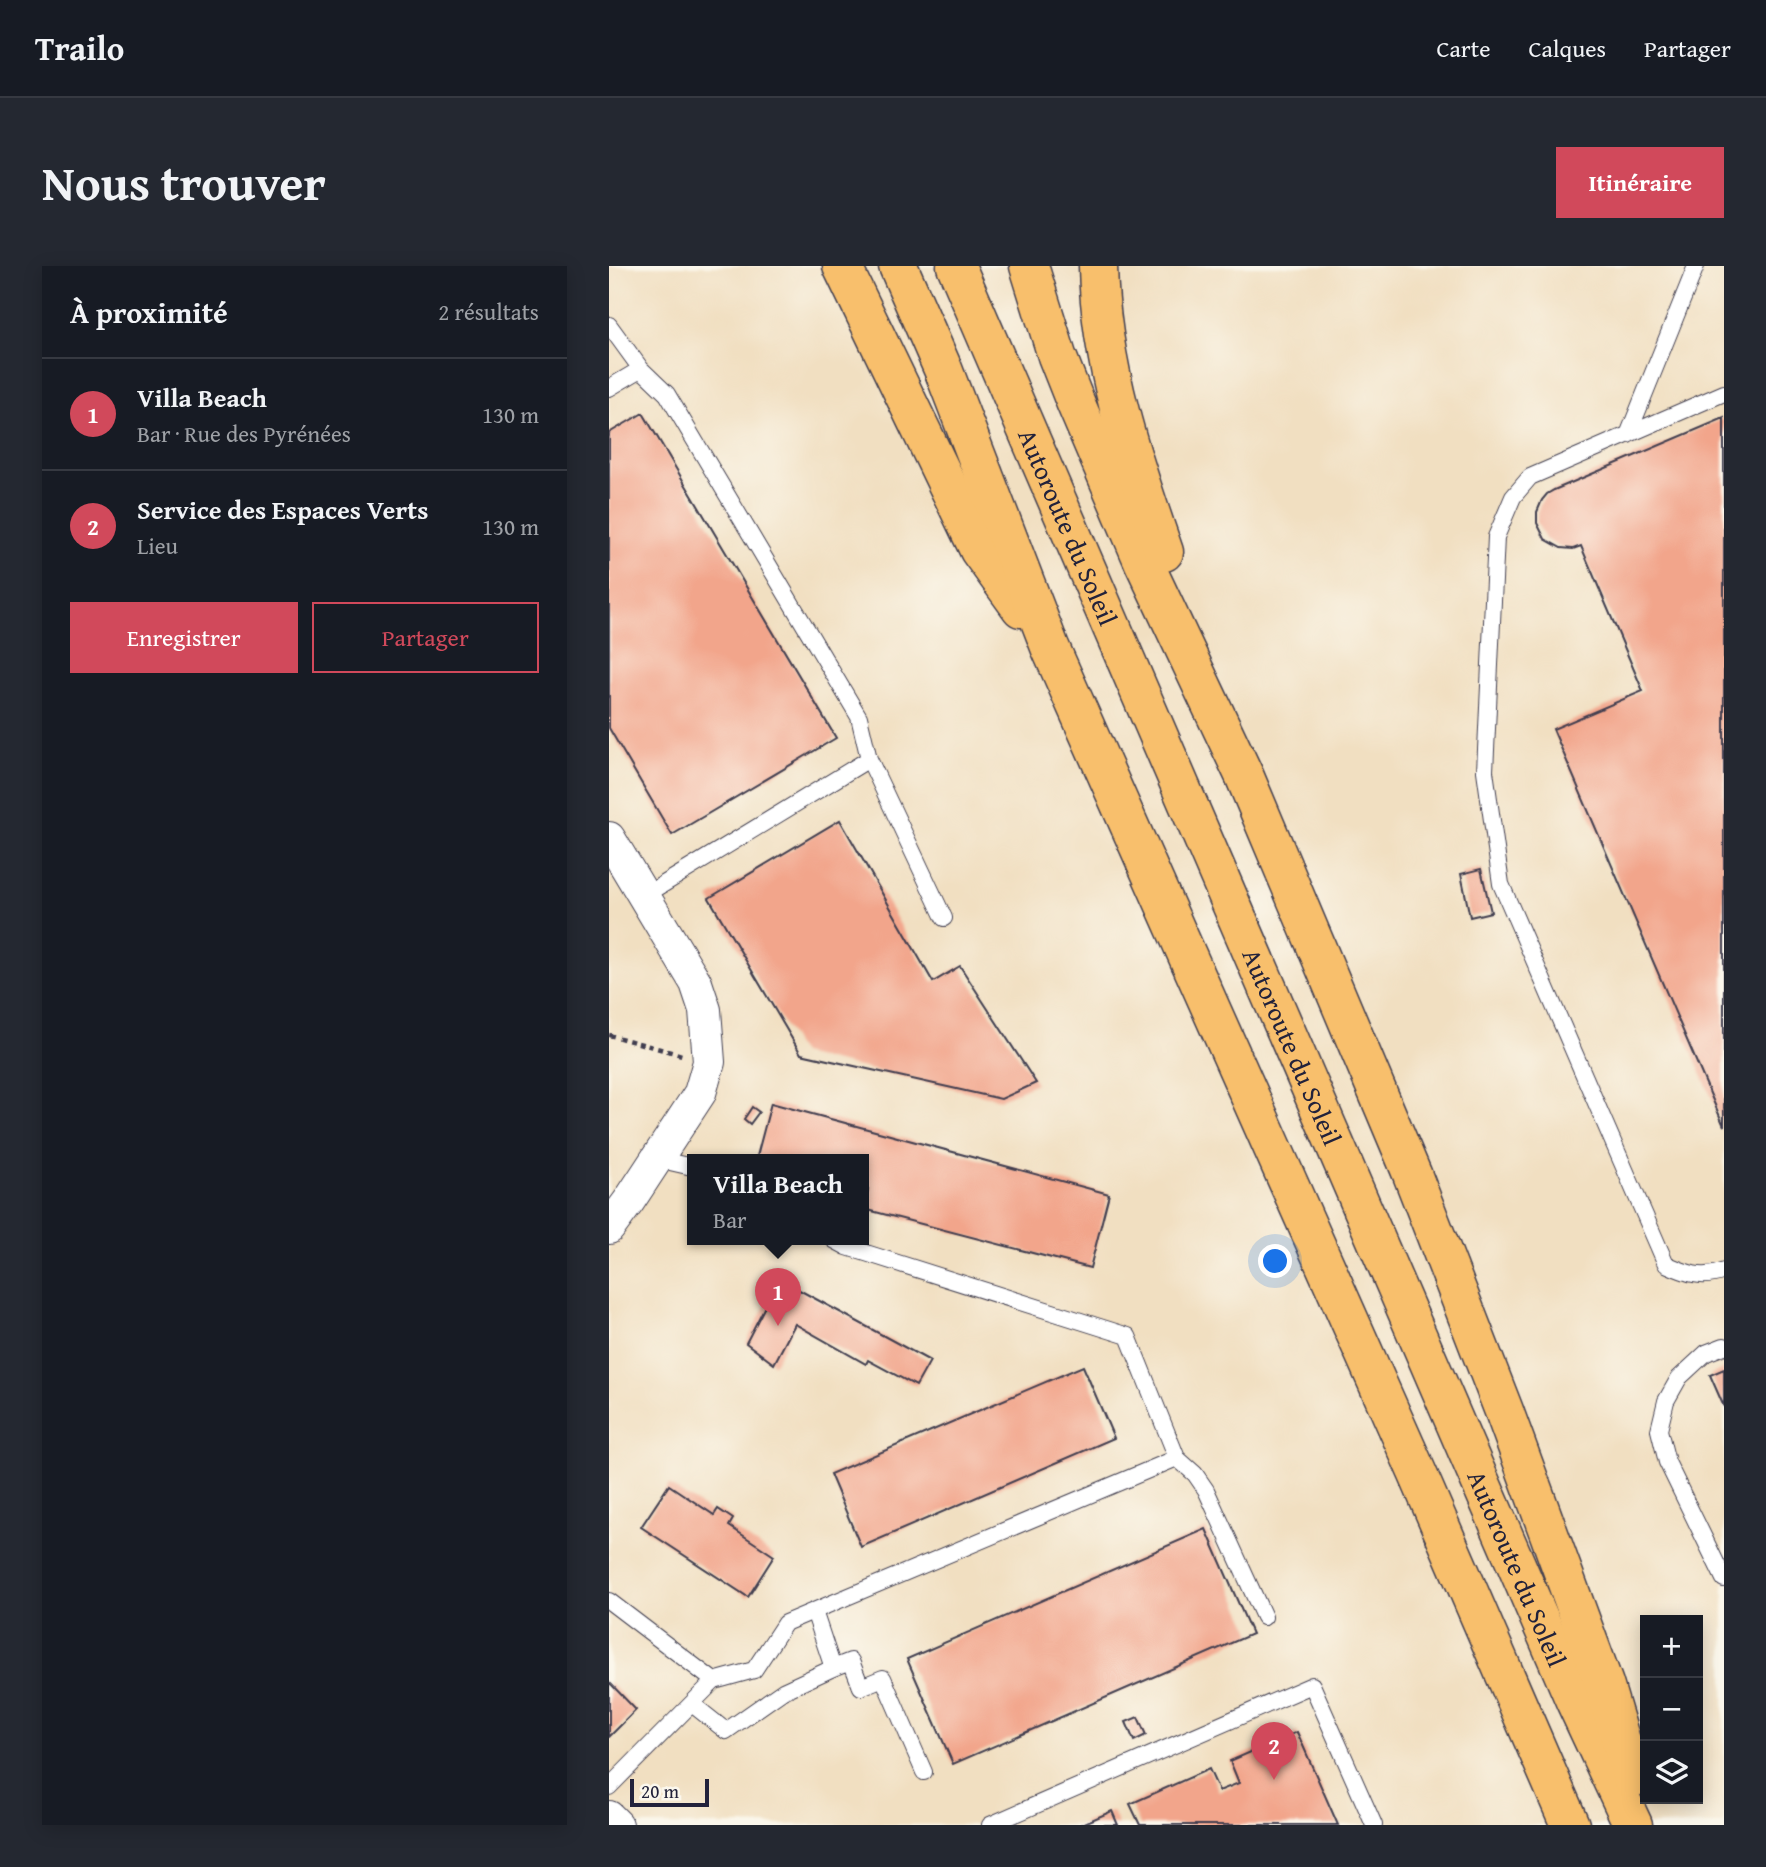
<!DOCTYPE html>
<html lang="fr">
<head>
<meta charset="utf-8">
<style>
	:root { --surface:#171b24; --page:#242831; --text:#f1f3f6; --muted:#9ea1a6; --line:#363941; --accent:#d1495b }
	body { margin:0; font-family:"Gentium Book Plus",serif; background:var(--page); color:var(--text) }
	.controls { position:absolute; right:21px; bottom:21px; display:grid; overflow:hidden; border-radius:0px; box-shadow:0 4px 18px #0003 }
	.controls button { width:63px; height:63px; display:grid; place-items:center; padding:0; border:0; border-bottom:2px solid var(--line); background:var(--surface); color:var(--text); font:35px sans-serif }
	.scale { position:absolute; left:21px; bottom:18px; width:79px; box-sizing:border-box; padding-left:7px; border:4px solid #22223b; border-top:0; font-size:19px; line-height:24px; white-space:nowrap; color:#22223b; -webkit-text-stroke:5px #fbf7ec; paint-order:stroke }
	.you { position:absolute; left:667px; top:996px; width:24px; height:24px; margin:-18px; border:5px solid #fff; border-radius:50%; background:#1a73e8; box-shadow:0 0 0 10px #1a73e833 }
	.badge { display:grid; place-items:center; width:46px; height:46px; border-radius:50%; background:var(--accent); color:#fff; font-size:23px; font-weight:700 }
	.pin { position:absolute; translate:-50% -58px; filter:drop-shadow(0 2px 4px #0008) }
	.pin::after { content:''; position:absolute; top:37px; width:24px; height:21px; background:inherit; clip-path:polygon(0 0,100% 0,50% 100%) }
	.popup { position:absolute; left:78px; top:888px; width:182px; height:91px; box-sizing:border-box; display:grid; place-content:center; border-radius:0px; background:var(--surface); filter:drop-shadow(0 2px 5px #0005); font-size:23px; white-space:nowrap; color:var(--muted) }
	.popup b { font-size:26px; color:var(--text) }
	.popup::after { content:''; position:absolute; left:50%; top:100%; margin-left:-14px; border:14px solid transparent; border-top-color:var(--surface) }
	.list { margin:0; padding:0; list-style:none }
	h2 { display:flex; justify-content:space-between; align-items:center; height:91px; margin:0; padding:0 28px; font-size:30px }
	h2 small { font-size:23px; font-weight:400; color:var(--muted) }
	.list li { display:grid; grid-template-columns:46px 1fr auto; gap:21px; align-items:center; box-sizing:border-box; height:112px; padding:0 28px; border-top:2px solid var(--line) }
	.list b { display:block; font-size:26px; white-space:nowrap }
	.list p { margin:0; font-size:23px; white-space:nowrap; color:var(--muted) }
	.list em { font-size:23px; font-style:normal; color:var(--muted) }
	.actions { display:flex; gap:14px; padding:21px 28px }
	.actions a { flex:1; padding:16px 0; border:2px solid var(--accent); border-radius:0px; text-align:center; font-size:24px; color:var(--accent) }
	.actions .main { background:var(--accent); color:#fff }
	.icon { flex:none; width:38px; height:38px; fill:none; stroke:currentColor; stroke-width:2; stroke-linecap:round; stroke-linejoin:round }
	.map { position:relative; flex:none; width:1115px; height:1559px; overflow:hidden; border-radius:0px }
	header { display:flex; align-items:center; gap:42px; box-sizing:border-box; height:98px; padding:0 35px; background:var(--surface); border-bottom:2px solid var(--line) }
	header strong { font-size:33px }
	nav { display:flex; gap:38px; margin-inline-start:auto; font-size:24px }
	.intro { display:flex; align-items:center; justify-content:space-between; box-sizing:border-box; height:168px; padding:0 42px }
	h1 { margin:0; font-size:49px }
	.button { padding:18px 32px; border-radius:0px; background:var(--accent); color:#fff; font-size:24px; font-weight:700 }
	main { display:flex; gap:42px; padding:0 42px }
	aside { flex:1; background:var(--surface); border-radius:0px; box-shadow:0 4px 18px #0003 }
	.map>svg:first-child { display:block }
	.building { fill:#f2a58b }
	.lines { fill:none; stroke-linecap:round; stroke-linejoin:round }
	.lane-casing { stroke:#413e4f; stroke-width:18 }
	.street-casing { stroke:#413e4f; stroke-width:34 }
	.highway-casing { stroke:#413e4f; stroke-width:41 }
	.path { stroke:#413e4f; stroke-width:4.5; stroke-dasharray:5 5; stroke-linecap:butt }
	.lane { stroke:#fff; stroke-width:16 }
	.street { stroke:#fff; stroke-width:32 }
	.highway { stroke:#f8bf6c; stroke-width:38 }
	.labels { text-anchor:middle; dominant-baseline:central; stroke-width:6; stroke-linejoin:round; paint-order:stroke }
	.street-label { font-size:26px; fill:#22223b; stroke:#fbf7ec }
</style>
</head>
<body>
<header>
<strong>Trailo</strong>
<nav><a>Carte</a><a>Calques</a><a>Partager</a></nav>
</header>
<div class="intro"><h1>Nous trouver</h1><a class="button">Itinéraire</a></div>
<main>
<aside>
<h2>À proximité<small>2 résultats</small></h2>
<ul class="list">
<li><span class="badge">1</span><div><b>Villa Beach</b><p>Bar · Rue des Pyrénées</p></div><em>130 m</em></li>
<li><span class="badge">2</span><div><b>Service des Espaces Verts</b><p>Lieu</p></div><em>130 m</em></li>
</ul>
<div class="actions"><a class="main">Enregistrer</a><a>Partager</a></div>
</aside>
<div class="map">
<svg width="1115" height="1559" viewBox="0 0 1115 1559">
	<rect width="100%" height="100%" fill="#fbf7ec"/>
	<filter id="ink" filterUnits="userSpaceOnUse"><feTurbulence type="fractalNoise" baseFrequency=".0143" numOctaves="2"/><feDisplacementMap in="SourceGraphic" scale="14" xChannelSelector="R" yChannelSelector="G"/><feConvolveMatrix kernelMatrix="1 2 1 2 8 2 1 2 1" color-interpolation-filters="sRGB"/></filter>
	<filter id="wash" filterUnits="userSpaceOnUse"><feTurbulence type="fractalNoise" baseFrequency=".00686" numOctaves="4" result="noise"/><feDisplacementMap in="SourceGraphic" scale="28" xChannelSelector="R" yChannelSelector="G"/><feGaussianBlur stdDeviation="1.57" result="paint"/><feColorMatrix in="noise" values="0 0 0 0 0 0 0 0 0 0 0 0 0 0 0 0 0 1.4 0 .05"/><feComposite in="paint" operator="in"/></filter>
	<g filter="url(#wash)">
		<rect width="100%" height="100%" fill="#f1dfc1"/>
		<g id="blocks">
			<!-- building -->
			<path class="building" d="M 34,147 L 227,472 L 63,569 L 0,462 L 0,167 Z
				M 1115,152 L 1115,860 L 944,463 L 1034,425 L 972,280 L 964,283 L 952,282 L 936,273 L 928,257 L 928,246 L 933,234 L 938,228 L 945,224 Z
				M 231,554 L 324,716 L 351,700 L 427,817 L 392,833 L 192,788 L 100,632 Z
				M 872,603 L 882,646 L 861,651 L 852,608 Z
				M 162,837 L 500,928 L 481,1002 L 255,943 L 259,923 L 255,922 L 255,894 L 147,894 Z
				M 143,841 L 150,846 L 141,858 L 135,853 Z
				M 170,1013 L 321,1095 L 307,1120 L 259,1094 L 257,1098 L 186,1058 L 165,1098 L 137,1077 Z
				M 474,1100 L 505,1172 L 252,1281 L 221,1208 Z
				M 1115,1103 L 1115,1141 L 1101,1109 Z
				M 60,1219 L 105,1249 L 109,1243 L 124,1253 L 120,1260 L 165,1290 L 139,1331 L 32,1261 Z
				M 597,1263 L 643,1368 L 344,1498 L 298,1393 Z
				M 0,1416 L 27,1444 L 0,1471 Z
				M 529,1451 L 537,1469 L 525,1475 L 517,1456 Z
				M 688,1466 L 729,1559 L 531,1559 L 521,1538 L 600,1503 L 610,1525 L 630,1517 L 621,1495 Z
				M 503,1545 L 509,1559 L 471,1559 Z"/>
		</g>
	</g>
	<g filter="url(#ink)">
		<use href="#blocks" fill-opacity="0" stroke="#413e4f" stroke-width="2"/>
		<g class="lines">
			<!-- lane casing -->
			<g class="lane-casing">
				<path id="lane" d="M 0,59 L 32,103 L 58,128 L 250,451 L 260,493 L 335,652
					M 0,122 L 32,103
					M 1115,127 L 921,211 L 904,231 L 887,271 L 876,505 L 892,618 L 1057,998 C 1077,1007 1093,1014 1115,1005
					M 1019,169 L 1087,0
					M 35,630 L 260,493
					M 48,893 L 83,901
					M 1115,1080 L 1097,1087 L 1070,1112 L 1057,1135 L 1050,1164 L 1058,1196 L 1115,1313
					M 568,1192 L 586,1208 L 597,1224 L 655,1351
					M 0,1335 L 105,1415
					M 224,1402 L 242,1395 L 252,1421 L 274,1412 L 315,1506
					M 83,1438 L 117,1465 L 174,1425 L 224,1402 L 205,1345
					M 0,1521 L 105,1415 L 145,1404 L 176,1357 L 568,1192 L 519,1070 L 238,981 L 225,974
					M 381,1559 L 703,1419 L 765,1559"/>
			</g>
			<!-- street casing -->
			<g class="street-casing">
				<path id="street" d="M 0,572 L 87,717 L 96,744 L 100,796 L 91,827 L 20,935 L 0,962
					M 0,1551 L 8,1559"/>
			</g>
			<!-- highway casing -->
			<g class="highway-casing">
				<g id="highway">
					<path d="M 233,0 L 370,284 L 412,342"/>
					<path d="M 289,0 L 334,103 L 441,381 L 808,1206 L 961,1559"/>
					<path id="s1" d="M 347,0 L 966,1435 L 1024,1559"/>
					<path d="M 420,0 L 448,90 L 467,138 L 535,297 L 635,509 L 803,908 L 895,1145 L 995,1418 L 1023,1512"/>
					<path d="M 489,0 C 491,98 523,194 555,286"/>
				</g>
			</g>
			<!-- path -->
			<path class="path" d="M 0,769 L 73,789"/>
			<!-- lane -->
			<use href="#lane" class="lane"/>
			<!-- street -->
			<use href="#street" class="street"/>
			<!-- highway -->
			<use href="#highway" class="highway"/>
		</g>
	</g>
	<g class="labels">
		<!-- street labels -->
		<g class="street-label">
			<text stroke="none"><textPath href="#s1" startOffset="284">Autoroute du Soleil</textPath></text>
			<text stroke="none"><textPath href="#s1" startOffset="850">Autoroute du Soleil</textPath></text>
			<text stroke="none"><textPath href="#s1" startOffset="1418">Autoroute du Soleil</textPath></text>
		</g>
	</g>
</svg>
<div class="controls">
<button>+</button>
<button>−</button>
<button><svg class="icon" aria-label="layers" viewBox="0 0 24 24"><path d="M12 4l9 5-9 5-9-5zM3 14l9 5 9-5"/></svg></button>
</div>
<div class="scale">20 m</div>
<div class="you"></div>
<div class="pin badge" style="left:169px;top:1060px">1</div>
<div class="popup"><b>Villa Beach</b>Bar</div>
<div class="pin badge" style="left:665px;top:1514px">2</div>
</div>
</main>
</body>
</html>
